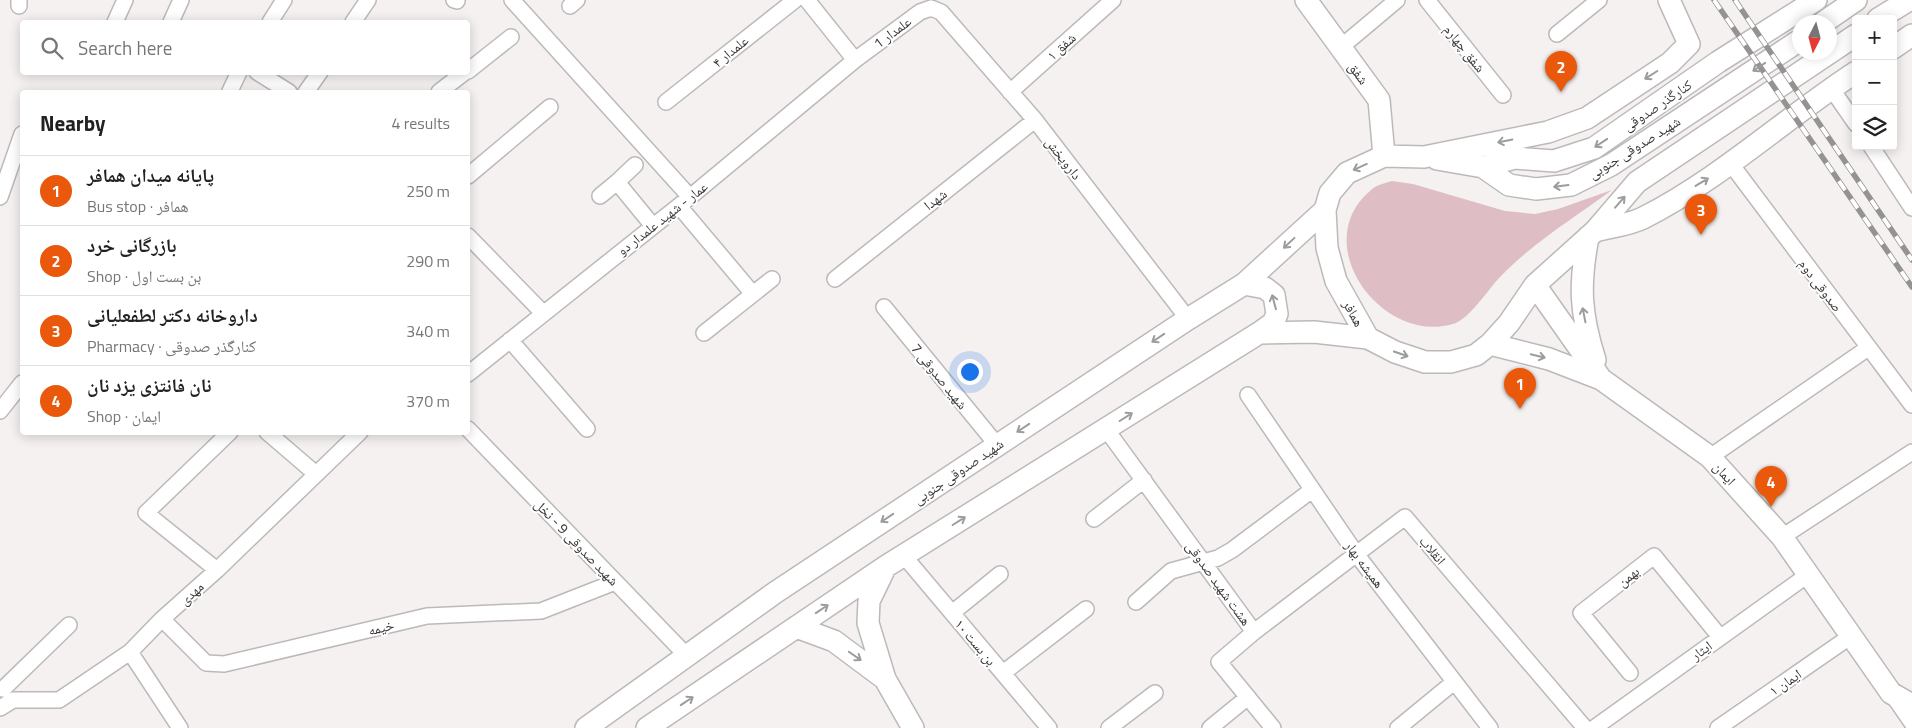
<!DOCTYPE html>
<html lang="en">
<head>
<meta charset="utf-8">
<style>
	:root { --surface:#fff; --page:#f2f2f2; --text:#222; --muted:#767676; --line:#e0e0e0; --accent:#ea580c }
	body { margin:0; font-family:"Titillium Web","Noto Naskh Arabic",sans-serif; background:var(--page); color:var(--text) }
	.controls { position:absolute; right:15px; top:15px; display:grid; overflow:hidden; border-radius:5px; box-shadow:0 2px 12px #0003 }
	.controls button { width:45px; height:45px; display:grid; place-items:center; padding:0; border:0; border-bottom:1px solid var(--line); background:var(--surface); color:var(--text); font:25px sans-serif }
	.compass { position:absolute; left:1792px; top:15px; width:45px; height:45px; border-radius:50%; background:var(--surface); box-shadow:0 2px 12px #0003; rotate:186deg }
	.you { position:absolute; left:969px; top:371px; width:18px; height:18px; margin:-12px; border:4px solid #fff; border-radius:50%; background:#1a73e8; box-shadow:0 0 0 8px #1a73e833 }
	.badge { display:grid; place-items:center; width:32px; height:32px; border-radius:50%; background:var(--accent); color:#fff; font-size:16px; font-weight:700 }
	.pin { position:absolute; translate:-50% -41px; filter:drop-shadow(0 1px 2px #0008) }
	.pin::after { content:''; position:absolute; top:26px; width:18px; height:15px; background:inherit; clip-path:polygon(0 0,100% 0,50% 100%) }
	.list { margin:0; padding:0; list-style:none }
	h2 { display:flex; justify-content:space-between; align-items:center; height:65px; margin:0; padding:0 20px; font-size:21px }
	h2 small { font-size:16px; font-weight:400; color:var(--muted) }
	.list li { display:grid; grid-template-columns:32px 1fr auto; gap:15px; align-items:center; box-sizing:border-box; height:70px; padding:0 20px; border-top:1px solid var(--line) }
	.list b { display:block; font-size:19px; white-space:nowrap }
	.list p { margin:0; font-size:16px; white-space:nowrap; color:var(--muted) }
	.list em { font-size:16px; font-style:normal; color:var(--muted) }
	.icon { flex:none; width:28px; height:28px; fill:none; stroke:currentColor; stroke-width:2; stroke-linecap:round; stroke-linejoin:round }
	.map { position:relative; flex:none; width:1912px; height:728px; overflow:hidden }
	.search { position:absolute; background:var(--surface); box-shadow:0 2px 12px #0003; left:20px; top:20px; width:450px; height:55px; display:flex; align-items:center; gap:12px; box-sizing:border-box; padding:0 18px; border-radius:5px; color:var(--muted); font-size:19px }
	.panel { position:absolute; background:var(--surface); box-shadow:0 2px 12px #0003; left:20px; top:90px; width:450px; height:345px; border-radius:5px }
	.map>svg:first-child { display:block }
	.green { fill:#debec4 }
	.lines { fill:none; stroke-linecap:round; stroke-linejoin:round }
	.street-casing { stroke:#bdb9b9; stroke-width:18 }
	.secondary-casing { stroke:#bdb9b9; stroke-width:24 }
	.street { stroke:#fff; stroke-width:15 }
	.secondary { stroke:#fff; stroke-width:21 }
	.rail-casing { stroke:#959292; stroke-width:5.5 }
	.rail { stroke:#fff; stroke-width:4; stroke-dasharray:11; stroke-linecap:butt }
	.oneway { stroke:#9c9c9c }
	.labels { text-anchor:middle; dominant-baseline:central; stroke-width:4; stroke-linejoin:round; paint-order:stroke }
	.street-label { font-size:14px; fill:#3a3839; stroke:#fff }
</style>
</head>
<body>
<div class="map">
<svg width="1912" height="728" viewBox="0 0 1912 728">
	<rect width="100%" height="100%" fill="#f5f1f1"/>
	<!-- green -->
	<path class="green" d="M 1392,181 L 1413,184 L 1505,211 L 1535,214 L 1558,209 L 1612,190 C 1574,218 1534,242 1501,276 C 1489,288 1469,320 1453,324 C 1381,345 1307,243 1371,190 C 1376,185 1385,183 1392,181 Z"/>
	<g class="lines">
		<!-- street casing -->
		<g class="street-casing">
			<path id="street" d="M 454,0 L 457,1
				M 512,0 L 690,197
				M 807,0 L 855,60
				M 1427,0 L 1503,95
				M 19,6 L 19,0
				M 570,6 L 577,0
				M 931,8 L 941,12 L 1035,120 L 1188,319
				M 115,22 L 125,0
				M 171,22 L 181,0
				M 270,22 L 284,0
				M 353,22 L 368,0
				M 1557,34 L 1599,0
				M 1341,47 L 1397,0
				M 468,71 L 511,37
				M 257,72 L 289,92
				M 1831,88 L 1856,124
				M 230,91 L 239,72
				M 306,92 L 320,72
				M 439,92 L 465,72
				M 1010,92 L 1113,0
				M 666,102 L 795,0
				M 1871,146 L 1912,208
				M 1731,164 L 1912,405
				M 468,176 L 550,107
				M 617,182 L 635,165
				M 600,196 L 617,182 L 653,226
				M 0,197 L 22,134
				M 679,206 L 753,294
				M 468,236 L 543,313
				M 835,279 L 1035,120
				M 884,307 L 997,445
				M 704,333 L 772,279
				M 510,340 L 587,429
				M 468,374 L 690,197 L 855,60 L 920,12 L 931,8
				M 1248,395 L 1357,555 L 1490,728
				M 0,411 L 22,383
				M 468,429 L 687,656
				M 1106,429 L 1254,632 L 1219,662 L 1273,728
				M 267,432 L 316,474
				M 1710,457 L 1868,348
				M 1094,519 L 1144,480
				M 1782,537 L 1912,452
				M 904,556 L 1049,728
				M 217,570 L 146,513 L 230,432
				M 1136,602 L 1171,571 L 1218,558 L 1232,550 L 1312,490
				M 952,613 L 1000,574
				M 162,619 L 206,663 L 224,664 L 427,616 L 541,611 L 615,582
				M 1254,632 L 1405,517 L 1585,728
				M 130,652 L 180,728
				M 1003,673 L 1086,609
				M 1630,673 L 1581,613 L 1654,556 L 1720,637
				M 3,689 L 69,625
				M 1894,697 L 1912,723
				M 0,708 L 13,700 L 59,700 L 130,652 L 162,619 L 217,570 L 360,432
				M 1109,728 L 1155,693
				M 1210,728 L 1248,697
				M 1398,728 L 1454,682
				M 1594,728 L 1809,574
				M 1718,728 L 1851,636"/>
		</g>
		<!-- secondary casing -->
		<g class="secondary-casing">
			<path id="secondary" d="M 1306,0 L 1379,100 L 1384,156
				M 1669,0 L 1689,44
				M 1878,19 L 1909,0
				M 1824,22 L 1856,0
				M 1689,44 L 1670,63 L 1587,118 L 1548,132 L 1424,157 L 1384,156 L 1347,173 L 1330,193 L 1325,210 L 1327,248 L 1336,281 L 1368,338 L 1395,352 L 1425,362 L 1451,362 L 1476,355 L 1490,344 L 1509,323 L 1535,285 L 1595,231 L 1637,182 L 1856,35
				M 1893,48 L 1912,35
				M 1437,159 L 1483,167 L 1509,185 L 1536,189 L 1571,185 L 1611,165 L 1800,40
				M 1483,167 L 1515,158 L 1554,161 L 1594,148 L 1718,62 L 1816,0
				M 1595,231 C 1610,227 1629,225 1643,218 C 1720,179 1784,119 1856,72
				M 1588,237 C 1579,285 1580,313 1595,360
				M 1244,284 L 1265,288 L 1274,295 L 1277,314 L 1273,323 L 1259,333
				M 1535,285 L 1601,379 L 1710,457 L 1782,537 L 1891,693 L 1912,705
				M 1490,344 L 1549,359 L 1601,379
				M 796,627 L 834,641 L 885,679 L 868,623 L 869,601 L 885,568
				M 885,679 L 913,728
				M 586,728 L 776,592 L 1188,319 L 1244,284 L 1325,210
				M 647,728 L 885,567 L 1259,333 L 1314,332 L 1368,338"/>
		</g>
		<!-- street -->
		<use href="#street" class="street"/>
		<!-- secondary -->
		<use href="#secondary" class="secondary"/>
		<!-- rail casing -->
		<g class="rail-casing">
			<path id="rail" d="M 1714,0 L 1912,287
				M 1735,0 L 1912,260"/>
		</g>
		<!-- rail -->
		<use href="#rail" class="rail"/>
	</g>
	<!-- one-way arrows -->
	<defs><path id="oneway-shaft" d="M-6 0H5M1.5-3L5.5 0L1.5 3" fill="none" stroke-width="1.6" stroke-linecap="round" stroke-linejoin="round" transform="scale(1.25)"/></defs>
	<g class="oneway">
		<use href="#oneway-shaft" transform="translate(1759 67) rotate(146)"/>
		<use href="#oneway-shaft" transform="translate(1651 75) rotate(148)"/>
		<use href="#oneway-shaft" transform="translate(1505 141) rotate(169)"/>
		<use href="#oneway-shaft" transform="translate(1601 143) rotate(146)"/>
		<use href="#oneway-shaft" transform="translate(1360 167) rotate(156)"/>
		<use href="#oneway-shaft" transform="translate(1702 182) rotate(-31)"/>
		<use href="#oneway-shaft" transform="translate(1561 186) rotate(173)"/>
		<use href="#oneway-shaft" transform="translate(1620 202) rotate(-49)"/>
		<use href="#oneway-shaft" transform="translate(1289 243) rotate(137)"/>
		<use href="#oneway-shaft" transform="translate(1274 302) rotate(-105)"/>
		<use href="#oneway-shaft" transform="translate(1584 315) rotate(-101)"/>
		<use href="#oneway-shaft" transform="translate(1158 338) rotate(146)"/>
		<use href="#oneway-shaft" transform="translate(1401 354) rotate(19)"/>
		<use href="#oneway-shaft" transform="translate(1538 356) rotate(14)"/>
		<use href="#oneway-shaft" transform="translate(1126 417) rotate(-32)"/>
		<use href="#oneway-shaft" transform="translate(1023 428) rotate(146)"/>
		<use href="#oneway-shaft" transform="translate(887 518) rotate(146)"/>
		<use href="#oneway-shaft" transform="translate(959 521) rotate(-32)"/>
		<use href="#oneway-shaft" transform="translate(822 609) rotate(-34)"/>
		<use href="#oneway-shaft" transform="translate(855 656) rotate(35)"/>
		<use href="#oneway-shaft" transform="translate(687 701) rotate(-34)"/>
	</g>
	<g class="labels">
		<!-- street labels -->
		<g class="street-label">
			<text transform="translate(892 32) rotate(-37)">علمدار 1</text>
			<text transform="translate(1061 46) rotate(-42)">شفق ۱</text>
			<text transform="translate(1465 48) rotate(51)">شفق چهارم</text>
			<text transform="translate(730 51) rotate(-39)">علمدار ۴</text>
			<text transform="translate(1359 73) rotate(54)">شفق</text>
			<text transform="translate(1657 105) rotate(-34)">کنارگذر صدوقی</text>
			<text transform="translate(1634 147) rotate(-32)">شهید صدوقی جنوبی</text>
			<text transform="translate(1064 158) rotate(52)">داروپخش</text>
			<text transform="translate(935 199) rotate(-38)">شهدا</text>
			<text transform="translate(662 218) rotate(-38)">عمار - شهید علمدار دو</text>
			<text transform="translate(1821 285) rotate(53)">صدوقی دوم</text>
			<text transform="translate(1354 313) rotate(61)">همافر</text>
			<text transform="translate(940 376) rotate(51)">شهید صدوقی 7</text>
			<text transform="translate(958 471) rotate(-34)">شهید صدوقی جنوبی</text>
			<text transform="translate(1725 473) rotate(48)">ایمان</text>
			<text transform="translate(577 542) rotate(46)">شهید صدوقی 9 - نخل</text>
			<text transform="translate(1433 550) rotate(50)">انقلاب</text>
			<text transform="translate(1365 564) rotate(53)">همیشه بهار</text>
			<text transform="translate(1628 576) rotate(-38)">بهمن</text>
			<text transform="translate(1219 583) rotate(54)">هشت شهید صدوقی</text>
			<text transform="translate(191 593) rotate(-42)">مهدی</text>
			<text transform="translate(381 627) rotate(-14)">خیمه</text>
			<text transform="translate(976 642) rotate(50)">بن بست ۱۰</text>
			<text transform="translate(1701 650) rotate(-36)">ایثار</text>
			<text transform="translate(1785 682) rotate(-34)">ایمان ۱</text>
		</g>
	</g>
</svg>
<div class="controls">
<button>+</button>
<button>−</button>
<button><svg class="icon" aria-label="layers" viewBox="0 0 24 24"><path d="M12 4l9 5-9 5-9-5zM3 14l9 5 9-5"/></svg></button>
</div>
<svg class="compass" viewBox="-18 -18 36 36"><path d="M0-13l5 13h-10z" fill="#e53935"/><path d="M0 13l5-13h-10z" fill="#767676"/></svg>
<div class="you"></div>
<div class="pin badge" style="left:1520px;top:409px">1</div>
<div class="pin badge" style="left:1561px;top:92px">2</div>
<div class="pin badge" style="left:1701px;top:235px">3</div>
<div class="pin badge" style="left:1771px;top:507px">4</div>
<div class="search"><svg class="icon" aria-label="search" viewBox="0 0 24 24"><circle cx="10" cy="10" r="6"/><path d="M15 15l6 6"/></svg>Search here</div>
<section class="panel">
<h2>Nearby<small>4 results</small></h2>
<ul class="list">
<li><span class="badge">1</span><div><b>پایانه میدان همافر</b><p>Bus stop · همافر</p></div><em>250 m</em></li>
<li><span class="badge">2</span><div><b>بازرگانی خرد</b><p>Shop · بن بست اول</p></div><em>290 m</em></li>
<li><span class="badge">3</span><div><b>داروخانه دکتر لطفعلیانی</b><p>Pharmacy · کنارگذر صدوقی</p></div><em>340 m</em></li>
<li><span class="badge">4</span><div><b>نان فانتزی یزد نان</b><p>Shop · ایمان</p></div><em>370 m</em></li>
</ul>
</section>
</div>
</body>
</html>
